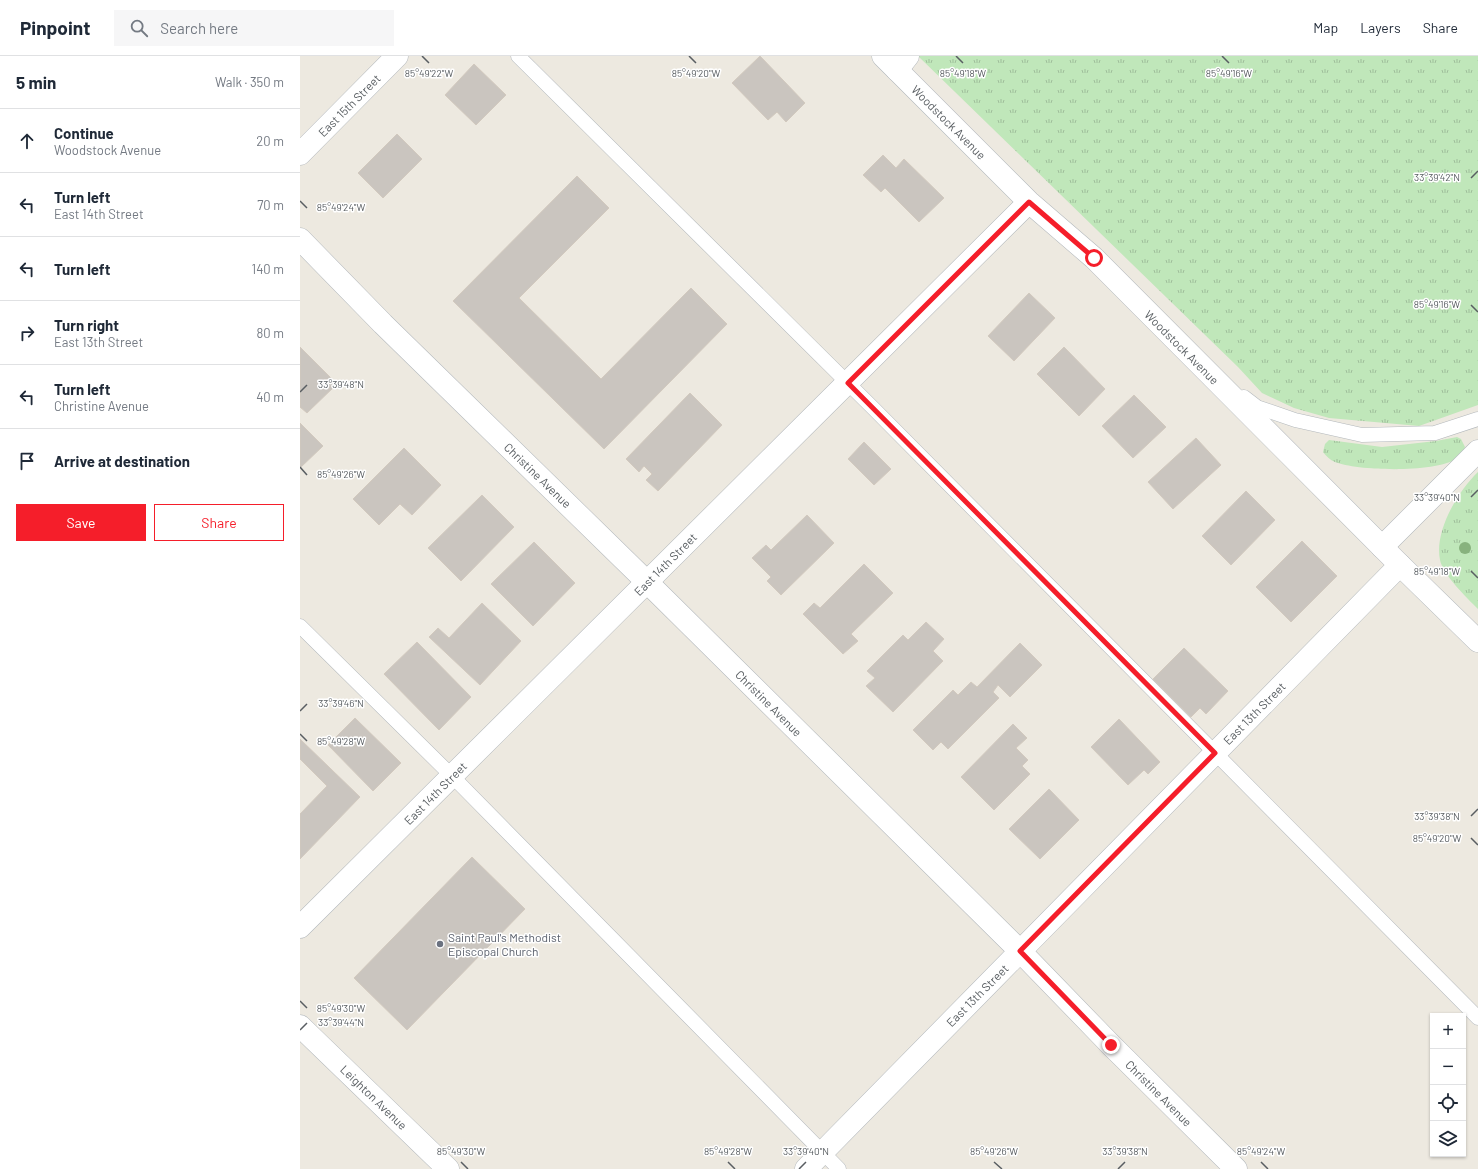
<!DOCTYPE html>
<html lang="en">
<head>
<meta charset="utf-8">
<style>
	:root { --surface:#fff; --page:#f6f6f7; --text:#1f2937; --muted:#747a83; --line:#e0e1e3; --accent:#f51e2a }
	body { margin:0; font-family:Barlow,sans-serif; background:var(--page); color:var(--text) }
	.controls { position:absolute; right:12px; bottom:12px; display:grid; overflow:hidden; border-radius:0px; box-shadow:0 1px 3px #0004 }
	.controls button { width:36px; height:36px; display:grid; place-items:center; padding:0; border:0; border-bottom:1px solid var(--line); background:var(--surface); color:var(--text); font:20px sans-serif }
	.stop { position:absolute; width:12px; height:12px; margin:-9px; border:3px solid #f51e2a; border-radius:50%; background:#fff }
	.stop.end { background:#f51e2a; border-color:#fff; box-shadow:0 1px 4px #0008 }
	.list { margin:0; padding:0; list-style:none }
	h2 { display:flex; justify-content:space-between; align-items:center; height:52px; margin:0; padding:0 16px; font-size:17px }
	h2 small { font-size:13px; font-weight:400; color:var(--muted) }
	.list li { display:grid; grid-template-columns:26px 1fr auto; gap:12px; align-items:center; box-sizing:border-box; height:64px; padding:0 16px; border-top:1px solid var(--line) }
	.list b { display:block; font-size:15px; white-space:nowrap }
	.list p { margin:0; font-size:13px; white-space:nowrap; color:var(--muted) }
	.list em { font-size:13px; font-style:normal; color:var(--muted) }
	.actions { display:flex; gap:8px; padding:12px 16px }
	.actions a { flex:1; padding:9px 0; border:1px solid var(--accent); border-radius:0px; text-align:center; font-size:14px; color:var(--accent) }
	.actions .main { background:var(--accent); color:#fff }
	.icon { flex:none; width:22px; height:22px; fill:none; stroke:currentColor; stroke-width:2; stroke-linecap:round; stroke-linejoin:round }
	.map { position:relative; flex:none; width:1178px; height:1113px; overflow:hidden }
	header { display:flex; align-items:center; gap:24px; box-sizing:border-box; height:56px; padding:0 20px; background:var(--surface); border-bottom:1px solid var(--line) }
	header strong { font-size:19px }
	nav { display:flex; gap:22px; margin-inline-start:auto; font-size:14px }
	.search { width:280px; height:36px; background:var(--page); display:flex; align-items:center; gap:10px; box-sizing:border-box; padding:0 14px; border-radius:0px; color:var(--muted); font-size:15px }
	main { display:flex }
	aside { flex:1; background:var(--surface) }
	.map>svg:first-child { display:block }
	.grass { fill:url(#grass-tufts) }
	.building { fill:#cac5bf; stroke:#d2c9be }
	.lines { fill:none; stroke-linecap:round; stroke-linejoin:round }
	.service-casing { stroke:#b3b8bc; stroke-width:15 }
	.minor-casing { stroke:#b3b8bc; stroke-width:23 }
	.tertiary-casing { stroke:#b3b8bc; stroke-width:23 }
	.service { stroke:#fff; stroke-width:14 }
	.minor { stroke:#fff; stroke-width:22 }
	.tertiary { stroke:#fff; stroke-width:22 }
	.tree { fill:#88b27e }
	.route { stroke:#f51e2a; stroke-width:5 }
	.ticks { fill:none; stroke:#595e62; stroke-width:1.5 }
	.worship-dot { fill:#6b7280; stroke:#fff; stroke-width:1.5 }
	.labels { text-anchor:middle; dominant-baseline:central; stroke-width:3; stroke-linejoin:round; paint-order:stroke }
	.street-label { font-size:12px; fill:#595e62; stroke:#fff }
	.worship-label { font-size:12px; fill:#5b616d; stroke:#fff; text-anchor:start }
	.ticks-label { font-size:10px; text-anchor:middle; fill:#595e62; stroke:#fff; stroke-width:3; stroke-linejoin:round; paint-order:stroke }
</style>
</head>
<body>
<header>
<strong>Pinpoint</strong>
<div class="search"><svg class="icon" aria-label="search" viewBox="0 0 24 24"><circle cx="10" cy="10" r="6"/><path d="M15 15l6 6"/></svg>Search here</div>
<nav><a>Map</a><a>Layers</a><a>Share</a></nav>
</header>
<main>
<aside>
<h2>5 min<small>Walk · 350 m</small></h2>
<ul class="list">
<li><svg class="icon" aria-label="ahead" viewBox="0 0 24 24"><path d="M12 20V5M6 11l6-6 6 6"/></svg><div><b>Continue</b><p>Woodstock Avenue</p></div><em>20 m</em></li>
<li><svg class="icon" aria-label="left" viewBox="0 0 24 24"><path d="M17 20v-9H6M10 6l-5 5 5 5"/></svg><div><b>Turn left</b><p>East 14th Street</p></div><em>70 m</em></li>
<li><svg class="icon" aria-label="left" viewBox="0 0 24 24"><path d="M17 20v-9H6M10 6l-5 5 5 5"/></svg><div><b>Turn left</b></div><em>140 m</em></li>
<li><svg class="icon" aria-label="right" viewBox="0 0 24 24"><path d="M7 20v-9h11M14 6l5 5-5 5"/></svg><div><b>Turn right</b><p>East 13th Street</p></div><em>80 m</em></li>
<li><svg class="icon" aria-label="left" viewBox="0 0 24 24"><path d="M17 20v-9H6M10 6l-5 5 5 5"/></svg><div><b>Turn left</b><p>Christine Avenue</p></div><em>40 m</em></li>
<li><svg class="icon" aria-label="arrive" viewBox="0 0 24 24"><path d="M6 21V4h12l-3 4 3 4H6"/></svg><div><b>Arrive at destination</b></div></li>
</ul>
<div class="actions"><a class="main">Save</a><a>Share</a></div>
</aside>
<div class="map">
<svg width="1178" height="1113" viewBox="0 0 1178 1113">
	<defs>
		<pattern id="grass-tufts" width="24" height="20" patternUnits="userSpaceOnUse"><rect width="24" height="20" fill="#c0e7ba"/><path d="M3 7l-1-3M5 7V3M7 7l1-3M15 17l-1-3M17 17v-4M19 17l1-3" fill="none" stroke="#9fbe9b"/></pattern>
	</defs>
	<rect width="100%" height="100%" fill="#ede9e0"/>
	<!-- grass -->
	<path class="grass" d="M 618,0 L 1178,0 L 1178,349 L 1119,370 L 1029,362 L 994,352 L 962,337 L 938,311 Z
		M 1157,381 L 1161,383 L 1165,391 C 1163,396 1160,401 1156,403 C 1135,417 1057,415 1035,406 C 1030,404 1026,400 1023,396 L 1025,388 L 1029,384 L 1082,391 L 1136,385 Z
		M 1178,416 L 1178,553 C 1167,542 1143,519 1140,504 C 1134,475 1158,435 1178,416 Z"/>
	<!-- building -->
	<path class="building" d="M 460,0 L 505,47 L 486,66 L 477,56 L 468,64 L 432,27 Z
		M 174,8 L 206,39 L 176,69 L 145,39 Z
		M 97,78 L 122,103 L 83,142 L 58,117 Z
		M 583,99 L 596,112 L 604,103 L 644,142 L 619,166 L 585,132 L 581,136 L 563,119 Z
		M 277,120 L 309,152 L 219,242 L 301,323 L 391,232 L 427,268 L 304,393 L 153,245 Z
		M 729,237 L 755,262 L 714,305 L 688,280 Z
		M 0,291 L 37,328 L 7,357 L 0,351 Z
		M 764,291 L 805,333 L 779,360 L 737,318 Z
		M 390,337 L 422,369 L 358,435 L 346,424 L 352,418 L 344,410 L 339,416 L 326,403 Z
		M 834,339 L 866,371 L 833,402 L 802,370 Z
		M 0,367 L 23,390 L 0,412 Z
		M 896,382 L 921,409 L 873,453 L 848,426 Z
		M 564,386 L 591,413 L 574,429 L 548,403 Z
		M 104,392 L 141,429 L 112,459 L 100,448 L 79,469 L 53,443 Z
		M 946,435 L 975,464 L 931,509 L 902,480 Z
		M 182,439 L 214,471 L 161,525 L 128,492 Z
		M 507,459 L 534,487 L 481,539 L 467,525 L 471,521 L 452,502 L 466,489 L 471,494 Z
		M 1002,485 L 1037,520 L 991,566 L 956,531 Z
		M 234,486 L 275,527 L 233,570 L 191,528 Z
		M 564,508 L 593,537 L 551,578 L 558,585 L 543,598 L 503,558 L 514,547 L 520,552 Z
		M 182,547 L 221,585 L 180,629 L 129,581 L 138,572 L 149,582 Z
		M 626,566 L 644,583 L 633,595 L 643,605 L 593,656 L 566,630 L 575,622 L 567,615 L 603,579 L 608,584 Z
		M 117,586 L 171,641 L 139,674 L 84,618 Z
		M 720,587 L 742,609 L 710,641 L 698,629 L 693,636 L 699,642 L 648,693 L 641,686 L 633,694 L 613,674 L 653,634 L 658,639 L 671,626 L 677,631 Z
		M 884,592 L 928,635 L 906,658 L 900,652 L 891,661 L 853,623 Z
		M 55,662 L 101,707 L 73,735 L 28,689 Z
		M 819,663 L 860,706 L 848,718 L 844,714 L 828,729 L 791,691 Z
		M 713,668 L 727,682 L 716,692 L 728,704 L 722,710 L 730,718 L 694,754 L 661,721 Z
		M 0,683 L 60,741 L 0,803 L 0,758 L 27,730 L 0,703 Z
		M 749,733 L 779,764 L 740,803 L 709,773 Z
		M 172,801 L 225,853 L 107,974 L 54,922 Z"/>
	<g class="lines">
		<!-- service casing -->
		<g class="service-casing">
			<path id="service" d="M 218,0 L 574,353 L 1178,962
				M 944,341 L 957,351 L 995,364 L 1062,379 L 1135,377 L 1178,363
				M 0,570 L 152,720 L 539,1113"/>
		</g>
		<!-- minor casing -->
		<g class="minor-casing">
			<path id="minor" d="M 597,14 L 608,0
				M 0,183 L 83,268 L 347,526 L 720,895 L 811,989 L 936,1113
				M 1082,491 L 1178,395
				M 0,970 L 148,1113
				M 506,1113 L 1100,509"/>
		</g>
		<!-- tertiary casing -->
		<g class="tertiary-casing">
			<path id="tertiary" d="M 583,0 L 729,146 L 794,202 L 1100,509 L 1178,585
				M 0,98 L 97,0
				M 0,871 L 729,146"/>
		</g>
		<!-- service -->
		<use href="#service" class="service"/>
		<!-- minor -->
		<use href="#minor" class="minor"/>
		<!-- tertiary -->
		<use href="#tertiary" class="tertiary"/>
	</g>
	<!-- trees -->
	<circle class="tree" cx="1165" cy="492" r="6"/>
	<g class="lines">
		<!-- route -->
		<path class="route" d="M 794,202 L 729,146 L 548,327 L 915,697 L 720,895 L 811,989"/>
	</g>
	<!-- ticks -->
	<path class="ticks" d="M 122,0 L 129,7M 389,0 L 396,7M 656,0 L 663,7M 922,0 L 929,7M 1171,122 L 1178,115M 0,145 L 7,152M 1171,249 L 1178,256M 0,336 L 7,329M 0,411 L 7,419M 1171,441 L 1178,434M 1171,515 L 1178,522M 0,655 L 7,648M 0,678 L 7,685M 1171,760 L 1178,753M 1171,782 L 1178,789M 0,945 L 7,952M 0,974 L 7,967M 161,1106 L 168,1113M 428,1106 L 435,1113M 694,1106 L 702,1113M 961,1106 L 968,1113M 499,1113 L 506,1106M 818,1113 L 825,1106"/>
	<!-- markers -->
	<circle class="worship-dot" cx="140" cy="888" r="4"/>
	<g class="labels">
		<!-- street labels -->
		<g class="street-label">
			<text transform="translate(49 49) rotate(-45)">East 15th Street</text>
			<text transform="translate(649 66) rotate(45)">Woodstock Avenue</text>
			<text transform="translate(882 291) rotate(45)">Woodstock Avenue</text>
			<text transform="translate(238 419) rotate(44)">Christine Avenue</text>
			<text transform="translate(365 508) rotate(-45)">East 14th Street</text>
			<text transform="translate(469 647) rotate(45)">Christine Avenue</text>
			<text transform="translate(954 657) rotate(-45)">East 13th Street</text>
			<text transform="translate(135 737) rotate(-45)">East 14th Street</text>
			<text transform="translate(677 939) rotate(-45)">East 13th Street</text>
			<text transform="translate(859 1037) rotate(45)">Christine Avenue</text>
			<text transform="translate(74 1041) rotate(44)">Leighton Avenue</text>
		</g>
		<!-- worship labels -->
		<g class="worship-label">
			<text x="148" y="881">Saint Paul's Methodist<tspan x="148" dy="14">Episcopal Church</tspan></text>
		</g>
	</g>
	<g class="ticks-label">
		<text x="129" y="21">85°49'22"W</text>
		<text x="396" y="21">85°49'20"W</text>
		<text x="663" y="21">85°49'18"W</text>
		<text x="929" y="21">85°49'16"W</text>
		<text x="1137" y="125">33°39'42"N</text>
		<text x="41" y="155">85°49'24"W</text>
		<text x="1137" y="252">85°49'16"W</text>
		<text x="41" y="332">33°39'48"N</text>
		<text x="41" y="422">85°49'26"W</text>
		<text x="1137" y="445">33°39'40"N</text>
		<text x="1137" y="519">85°49'18"W</text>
		<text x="41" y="651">33°39'46"N</text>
		<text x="41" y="689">85°49'28"W</text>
		<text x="1137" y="764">33°39'38"N</text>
		<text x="1137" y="786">85°49'20"W</text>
		<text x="41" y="956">85°49'30"W</text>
		<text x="41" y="970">33°39'44"N</text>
		<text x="161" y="1099">85°49'30"W</text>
		<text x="428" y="1099">85°49'28"W</text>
		<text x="506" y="1099">33°39'40"N</text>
		<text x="694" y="1099">85°49'26"W</text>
		<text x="825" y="1099">33°39'38"N</text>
		<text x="961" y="1099">85°49'24"W</text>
	</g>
</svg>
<div class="controls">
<button>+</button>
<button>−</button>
<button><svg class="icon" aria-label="locate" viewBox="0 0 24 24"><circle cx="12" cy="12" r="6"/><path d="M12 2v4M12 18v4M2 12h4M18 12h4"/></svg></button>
<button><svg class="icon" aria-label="layers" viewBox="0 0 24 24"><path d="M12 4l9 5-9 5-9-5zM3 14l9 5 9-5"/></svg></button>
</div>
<div class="stop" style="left:794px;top:202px"></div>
<div class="stop end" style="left:811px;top:989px"></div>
</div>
</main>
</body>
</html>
